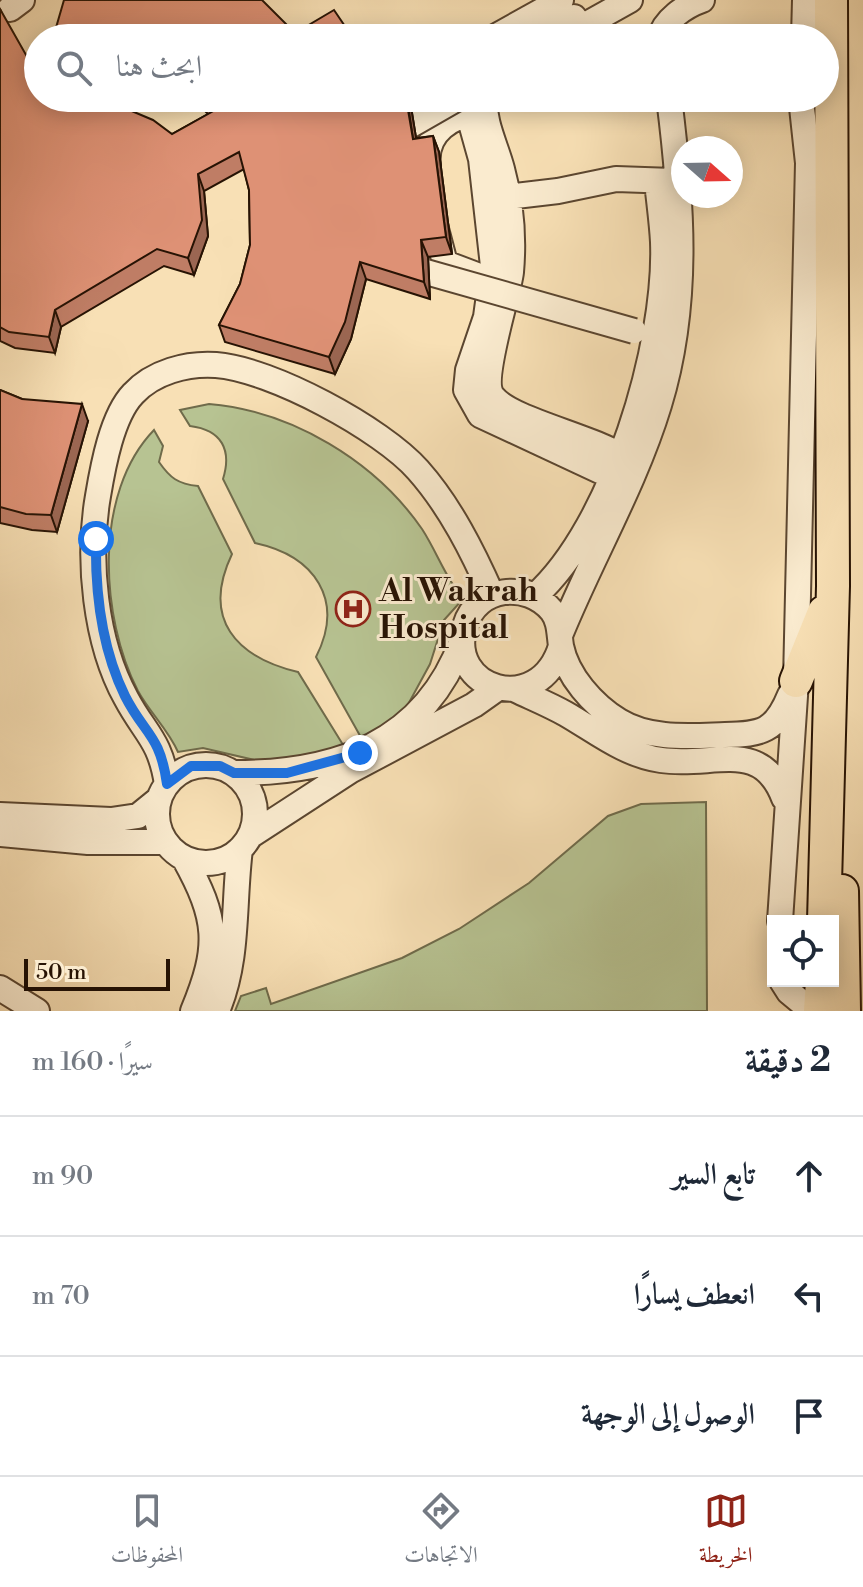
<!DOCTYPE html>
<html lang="ar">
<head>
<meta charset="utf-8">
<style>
	:root { --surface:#fff; --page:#f6f6f7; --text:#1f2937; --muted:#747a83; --line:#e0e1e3; --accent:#8f2418 }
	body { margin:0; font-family:"Libre Bodoni",Amiri,serif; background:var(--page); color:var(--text); direction:rtl }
	.controls { position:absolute; right:24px; bottom:24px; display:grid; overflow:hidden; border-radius:0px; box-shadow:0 4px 20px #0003 }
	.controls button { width:72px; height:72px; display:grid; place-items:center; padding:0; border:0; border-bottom:2px solid var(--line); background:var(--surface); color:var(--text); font:40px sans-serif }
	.compass { position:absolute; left:671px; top:136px; width:72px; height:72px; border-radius:50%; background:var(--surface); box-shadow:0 4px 20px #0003; rotate:110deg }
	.scale { position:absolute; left:24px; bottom:20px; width:146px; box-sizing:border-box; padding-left:8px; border:4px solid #271304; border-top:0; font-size:22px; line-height:28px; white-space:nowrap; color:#271304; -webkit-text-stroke:6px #faebcf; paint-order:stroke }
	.stop { position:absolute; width:24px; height:24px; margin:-18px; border:6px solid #1a73e8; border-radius:50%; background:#fff }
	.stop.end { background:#1a73e8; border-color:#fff; box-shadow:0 2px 8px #0008 }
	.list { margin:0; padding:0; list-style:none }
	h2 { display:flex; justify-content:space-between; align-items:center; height:104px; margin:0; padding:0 32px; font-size:34px }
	h2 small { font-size:26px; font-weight:400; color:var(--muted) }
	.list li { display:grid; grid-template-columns:52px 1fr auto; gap:24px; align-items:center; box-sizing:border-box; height:120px; padding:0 32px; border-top:2px solid var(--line) }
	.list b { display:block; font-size:30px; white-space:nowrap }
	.list em { font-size:26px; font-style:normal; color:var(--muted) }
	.icon { flex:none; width:44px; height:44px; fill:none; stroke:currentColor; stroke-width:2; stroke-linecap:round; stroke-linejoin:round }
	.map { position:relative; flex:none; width:863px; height:1011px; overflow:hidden; direction:ltr }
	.search { position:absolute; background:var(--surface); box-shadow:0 4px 20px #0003; left:24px; right:24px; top:24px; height:88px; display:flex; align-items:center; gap:20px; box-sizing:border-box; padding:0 28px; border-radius:44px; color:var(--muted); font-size:30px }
	.sheet { height:464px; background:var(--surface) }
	nav { display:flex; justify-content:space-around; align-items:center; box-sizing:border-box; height:112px; border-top:2px solid var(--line); background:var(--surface); font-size:22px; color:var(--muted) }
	nav a { display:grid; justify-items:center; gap:4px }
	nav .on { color:var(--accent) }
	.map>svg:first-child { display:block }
	.green { fill:#b7c392; stroke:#6f6b4b; stroke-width:2 }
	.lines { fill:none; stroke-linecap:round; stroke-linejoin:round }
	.minor-casing { stroke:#5b4630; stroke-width:28 }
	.major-casing { stroke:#271304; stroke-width:36 }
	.minor { stroke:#faebcf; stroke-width:24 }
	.major { stroke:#f8e0b5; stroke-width:32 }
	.minor-bridge-casing { stroke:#5b4630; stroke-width:28; stroke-linecap:butt }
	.minor-bridge { stroke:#faebcf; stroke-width:24 }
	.wall { fill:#bf7d65; stroke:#271304; stroke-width:2 }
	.shaded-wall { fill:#9b6652; stroke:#271304; stroke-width:2 }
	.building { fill:#de9175; stroke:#271304; stroke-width:2 }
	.route { stroke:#1a73e8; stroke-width:10 }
	.labels { text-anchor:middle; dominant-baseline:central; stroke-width:6; stroke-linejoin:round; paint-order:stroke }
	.poi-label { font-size:32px; font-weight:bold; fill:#271304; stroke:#faebcf; text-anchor:start }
</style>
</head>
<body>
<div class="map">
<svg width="863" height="1011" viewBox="0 0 863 1011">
	<rect width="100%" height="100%" fill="#f8e0b5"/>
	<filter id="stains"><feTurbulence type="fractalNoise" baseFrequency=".0025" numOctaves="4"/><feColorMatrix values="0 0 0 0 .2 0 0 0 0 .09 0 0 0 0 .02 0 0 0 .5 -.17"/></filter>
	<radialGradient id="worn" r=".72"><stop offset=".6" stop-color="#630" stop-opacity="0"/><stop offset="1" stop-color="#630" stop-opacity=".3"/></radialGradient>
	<!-- green -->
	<path class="green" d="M 209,404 C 292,411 375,461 422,529 C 437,552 445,577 463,599 L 444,620 L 430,664 L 405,710 L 363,741 L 316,657 C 345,600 315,556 255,543 L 223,479 C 232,450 222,430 190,426 L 180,410 Z
		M 154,430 L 163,446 L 159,462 C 170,478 178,484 198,486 L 232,554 C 201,619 236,657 298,672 L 345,748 L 263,762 L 203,748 L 178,752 C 168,729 150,713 138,691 C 100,617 93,493 154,430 Z
		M 706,802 L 707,1011 L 235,1011 L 241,996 L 266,988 L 271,1004 L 402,958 L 459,929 L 529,883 L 608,816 L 641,804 Z"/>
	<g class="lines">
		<!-- minor casing -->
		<g class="minor-casing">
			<path id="minor" d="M 10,9 L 22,0
				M 493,38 L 561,0
				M 538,38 L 574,17
				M 562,38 L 630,0
				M 660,38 C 664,20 685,6 702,0
				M 804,38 L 805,0
				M 464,98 L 481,159 L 493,266 L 486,317 L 468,370 L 466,390 L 480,415 L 628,484
				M 485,98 C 483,122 496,146 502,169 C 511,202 514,238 511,272 C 508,298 479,380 493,397 C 513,422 603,438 636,465
				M 428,165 C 424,132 452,115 482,111
				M 507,197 L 558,191 L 616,179 L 673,181
				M 435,225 L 445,263 L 482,277
				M 524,592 L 535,596 C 613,526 667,345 663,242 C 662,222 659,202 657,181
				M 561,633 C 592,557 635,484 659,405 C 690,304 682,201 669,98
				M 561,646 C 539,719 445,689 465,626 C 477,586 527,581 552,611 C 560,622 559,633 561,646 C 567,676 593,705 619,721 C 650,740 690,736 725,735 C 762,734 775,732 790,695
				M 516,690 C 533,698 550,705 566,714 C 597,732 625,755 661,760 C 713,768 761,737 784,798
				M157 814a49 49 0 1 1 98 0a49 49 0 1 1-98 0Z
				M 234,773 C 336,773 424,744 462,641
				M 167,784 C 160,739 145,734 126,698 C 95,642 87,559 98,496 C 103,466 112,416 133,394 C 153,372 187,363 216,365 C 271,369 382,429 418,470 C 450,506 473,552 492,595
				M 0,815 L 111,820 L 138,816 L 159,799
				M 0,834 L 88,842 L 165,842
				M 250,836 L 350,771 L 474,705 L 498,688
				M 184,858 C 218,919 220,946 193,1011
				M 780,921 L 796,681 L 808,163 L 801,98
				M 782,981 L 789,992 L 812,1011
				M 0,988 L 37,1011
				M 217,1011 C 239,959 233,904 240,849"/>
		</g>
		<!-- major casing -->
		<g class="major-casing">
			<path id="major" d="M 796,681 L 824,612
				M 842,891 L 844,1011
				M 824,921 L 833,586 L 831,0
				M 820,1011 L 822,981"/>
		</g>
		<!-- minor -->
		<use href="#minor" class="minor"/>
		<!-- major -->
		<use href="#major" class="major"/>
		<!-- minor-bridge casing -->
		<g class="minor-bridge-casing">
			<path id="minor-bridge" d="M 399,144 L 397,133 L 458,98
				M 415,248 L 419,270 L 634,331"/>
		</g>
		<!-- minor-bridge -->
		<use href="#minor-bridge" class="minor-bridge"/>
	</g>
	<!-- wall -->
	<path class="wall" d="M 0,9 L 38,98 L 81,98 L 75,101 L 80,109 L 172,134 L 208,114 L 192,98 L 383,98 L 386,104 L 412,113 L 416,138 L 433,136 L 439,152 L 452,254 L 428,257 L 430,299 L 366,279 L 351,339 L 335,374 L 225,342 L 219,325 L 240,284 L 250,245 L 249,190 L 244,169 L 204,191 L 208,236 L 194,275 L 164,266 L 61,327 L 55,353 L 15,348 L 0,341 Z
		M 0,390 L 22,399 L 88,421 L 57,532 L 32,530 L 0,523 Z"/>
	<!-- shaded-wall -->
	<path class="shaded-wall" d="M 407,98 L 412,113 L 419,156 L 413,139 Z
		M 433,136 L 439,152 L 452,254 L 446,237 Z
		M 198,174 L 204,191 L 208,236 L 194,275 L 188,258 Z
		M 421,240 L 428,257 L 430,299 L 424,282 Z
		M 360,262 L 366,279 L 351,339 L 335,374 L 329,357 Z
		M 55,310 L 61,327 L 55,353 L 49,337 Z
		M 82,404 L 88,421 L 57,532 L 51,515 Z"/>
	<!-- building -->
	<path class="building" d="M 64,0 L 262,0 L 295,33 L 334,10 L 353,38 L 53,38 Z
		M 0,9 L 30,62 L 38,58 L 38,98 L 74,98 L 80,109 L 127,109 L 153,120 L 172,134 L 215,110 L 203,98 L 383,98 L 386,104 L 402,98 L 406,98 L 413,139 L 433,136 L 446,237 L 421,240 L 424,282 L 360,262 L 345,322 L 329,357 L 219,325 L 240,284 L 250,245 L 249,190 L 239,152 L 198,174 L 202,220 L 188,258 L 157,249 L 55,310 L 49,337 L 9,332 L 0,327 Z
		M 0,390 L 22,399 L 82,404 L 51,515 L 26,514 L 0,507 Z"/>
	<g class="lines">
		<!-- route -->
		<path class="route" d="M 96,539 C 95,593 101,647 125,696 C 144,734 160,734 167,784 L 191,766 L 220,766 L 234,773 L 287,773 L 360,753"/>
	</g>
	<!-- icons -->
	<defs>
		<g id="hospital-ring" transform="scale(1.8)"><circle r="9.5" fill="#faebcf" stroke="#8f2418" stroke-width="1.5"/><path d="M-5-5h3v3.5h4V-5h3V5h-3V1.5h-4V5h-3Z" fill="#8f2418"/></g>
	</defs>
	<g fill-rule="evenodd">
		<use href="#hospital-ring" x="353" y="609"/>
	</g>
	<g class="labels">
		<!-- poi labels -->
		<g class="poi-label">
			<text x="379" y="591">Al Wakrah<tspan x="379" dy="37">Hospital</tspan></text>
		</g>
	</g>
	<rect width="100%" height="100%" filter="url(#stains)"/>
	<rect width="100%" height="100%" fill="url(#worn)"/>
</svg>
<div class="controls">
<button><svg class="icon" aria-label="locate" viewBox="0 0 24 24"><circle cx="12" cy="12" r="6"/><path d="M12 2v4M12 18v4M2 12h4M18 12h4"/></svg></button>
</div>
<svg class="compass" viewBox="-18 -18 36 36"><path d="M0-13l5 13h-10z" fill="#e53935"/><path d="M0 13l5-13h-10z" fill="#747a83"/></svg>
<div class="scale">50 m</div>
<div class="stop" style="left:96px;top:539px"></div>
<div class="stop end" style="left:360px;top:753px"></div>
<div class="search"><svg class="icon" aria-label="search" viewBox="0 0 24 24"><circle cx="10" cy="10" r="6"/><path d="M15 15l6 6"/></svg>ابحث هنا</div>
</div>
<section class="sheet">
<h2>2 دقيقة<small>سيرًا · 160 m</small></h2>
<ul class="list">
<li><svg class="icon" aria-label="ahead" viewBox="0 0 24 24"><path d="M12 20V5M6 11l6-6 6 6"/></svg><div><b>تابع السير</b></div><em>90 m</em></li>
<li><svg class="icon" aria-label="left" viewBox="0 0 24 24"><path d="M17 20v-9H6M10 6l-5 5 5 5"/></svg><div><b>انعطف يسارًا</b></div><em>70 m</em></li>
<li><svg class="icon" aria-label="arrive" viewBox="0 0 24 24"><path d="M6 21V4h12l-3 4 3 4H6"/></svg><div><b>الوصول إلى الوجهة</b></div></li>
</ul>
</section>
<nav>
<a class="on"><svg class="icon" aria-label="map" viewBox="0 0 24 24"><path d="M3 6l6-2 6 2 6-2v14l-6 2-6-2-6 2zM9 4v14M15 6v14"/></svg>الخريطة</a>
<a><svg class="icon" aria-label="directions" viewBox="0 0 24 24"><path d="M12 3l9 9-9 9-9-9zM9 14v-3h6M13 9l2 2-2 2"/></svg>الاتجاهات</a>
<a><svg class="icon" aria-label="saved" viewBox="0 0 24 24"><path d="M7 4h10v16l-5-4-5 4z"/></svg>المحفوظات</a>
</nav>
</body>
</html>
